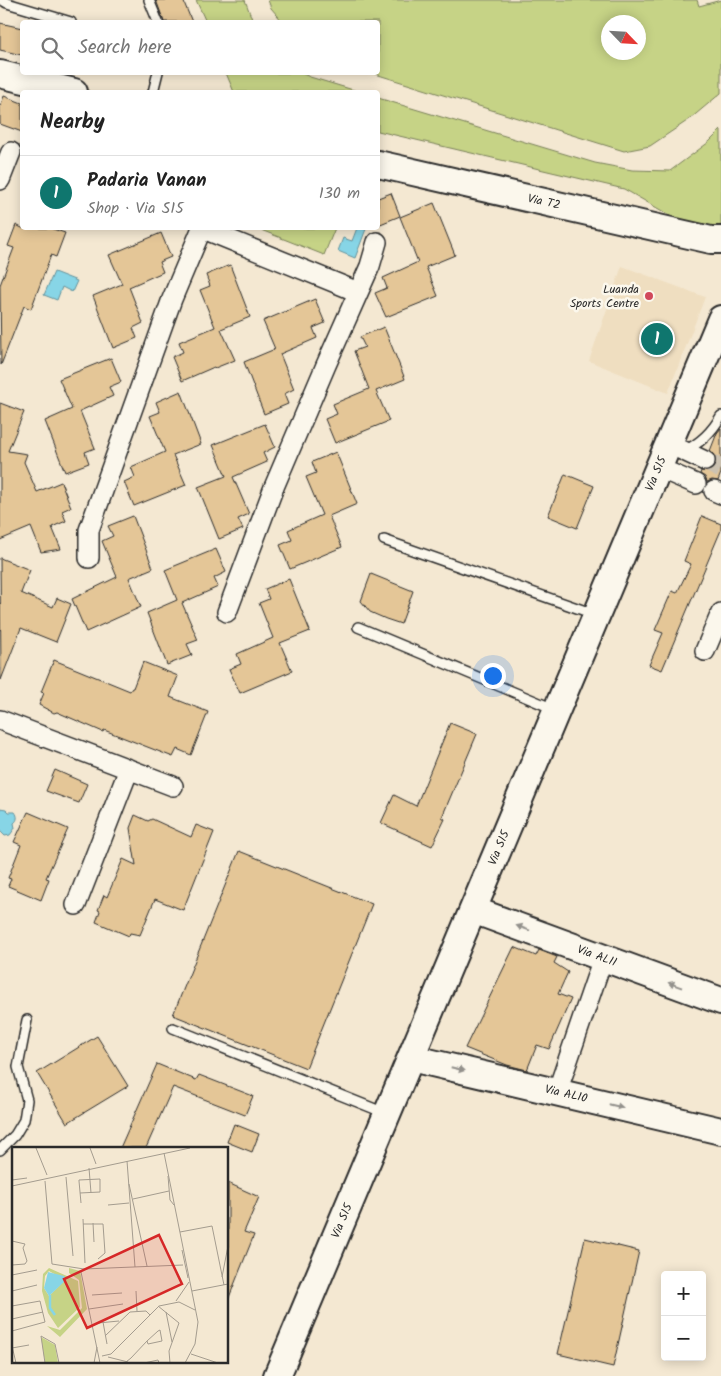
<!DOCTYPE html>
<html lang="en">
<head>
<meta charset="utf-8">
<style>
	:root { --surface:#fff; --page:#f6f6f6; --text:#222; --muted:#767676; --line:#e0e0e0; --accent:#0f766e }
	body { margin:0; font-family:Kalam,sans-serif; background:var(--page); color:var(--text) }
	.controls { position:absolute; right:15px; bottom:15px; display:grid; overflow:hidden; border-radius:5px; box-shadow:0 2px 12px #0003 }
	.controls button { width:45px; height:45px; display:grid; place-items:center; padding:0; border:0; border-bottom:1px solid var(--line); background:var(--surface); color:var(--text); font:25px sans-serif }
	.compass { position:absolute; left:601px; top:15px; width:45px; height:45px; border-radius:50%; background:var(--surface); box-shadow:0 2px 12px #0003; rotate:115deg }
	.you { position:absolute; left:492px; top:675px; width:18px; height:18px; margin:-12px; border:4px solid #fff; border-radius:50%; background:#1a73e8; box-shadow:0 0 0 8px #1a73e833 }
	.badge { display:grid; place-items:center; width:32px; height:32px; border-radius:50%; background:var(--accent); color:#fff; font-size:16px; font-weight:700 }
	.pin { position:absolute; translate:-50% -50%; border:2px solid #fff; box-shadow:0 1px 5px #0006 }
	.list { margin:0; padding:0; list-style:none }
	h2 { display:flex; justify-content:space-between; align-items:center; height:65px; margin:0; padding:0 20px; font-size:21px }
	h2 small { font-size:16px; font-weight:400; color:var(--muted) }
	.list li { display:grid; grid-template-columns:32px 1fr auto; gap:15px; align-items:center; box-sizing:border-box; height:75px; padding:0 20px; border-top:1px solid var(--line) }
	.list b { display:block; font-size:19px; white-space:nowrap }
	.list p { margin:0; font-size:16px; white-space:nowrap; color:var(--muted) }
	.list em { font-size:16px; font-style:normal; color:var(--muted) }
	.icon { flex:none; width:28px; height:28px; fill:none; stroke:currentColor; stroke-width:2; stroke-linecap:round; stroke-linejoin:round }
	.map { position:relative; flex:none; width:721px; height:1376px; overflow:hidden }
	.search { position:absolute; background:var(--surface); box-shadow:0 2px 12px #0003; left:20px; top:20px; width:360px; height:55px; display:flex; align-items:center; gap:12px; box-sizing:border-box; padding:0 18px; border-radius:5px; color:var(--muted); font-size:19px }
	.panel { position:absolute; background:var(--surface); box-shadow:0 2px 12px #0003; left:20px; top:90px; width:360px; height:140px; border-radius:5px }
	.map>svg:first-child { display:block }
	.built { fill:#efdec0 }
	.green { fill:#c6d386; stroke:#787f58; fill-rule:evenodd }
	.water { fill:#87d5e6; stroke:#62919b }
	.building { fill:#e4c697; stroke:#2b2b2b }
	.lines { fill:none; stroke-linecap:round; stroke-linejoin:round }
	.street-tunnel { stroke:#ccc2b1; stroke-width:19; stroke-dasharray:19 9; stroke-linecap:butt }
	.lane-casing { stroke:#2b2b2b; stroke-width:12 }
	.street-casing { stroke:#2b2b2b; stroke-width:22 }
	.secondary-casing { stroke:#2b2b2b; stroke-width:30 }
	.lane { stroke:#fbf7ec; stroke-width:9 }
	.street { stroke:#fbf7ec; stroke-width:19 }
	.secondary { stroke:#fbf7ec; stroke-width:26 }
	.oneway { fill:#93918c }
	.poi-dot { fill:#d1495b; stroke:#fbf7ec; stroke-width:2 }
	.labels { text-anchor:middle; dominant-baseline:central; stroke-width:5; stroke-linejoin:round; paint-order:stroke }
	.street-label { font-size:12px; fill:#2b2b2b; stroke:#fbf7ec }
	.poi-label { font-size:12px; fill:#2b2b2b; stroke:#fbf7ec; text-anchor:end }
	.inset-river { fill:none; stroke:#87d5e6; stroke-width:2.5 }
	.inset-road { fill:none; stroke:#a49c8f; stroke-width:1 }
	.view { fill:#d62828; fill-opacity:0.15; stroke:#d62828; stroke-width:2.5 }
	.inset-edge { fill:none; stroke:#2b2b2b; stroke-width:2.5 }
</style>
</head>
<body>
<div class="map">
<svg width="721" height="1376" viewBox="0 0 721 1376">
	<rect width="100%" height="100%" fill="#f4e8d2"/>
	<filter id="ink" filterUnits="userSpaceOnUse"><feTurbulence type="fractalNoise" baseFrequency=".02" numOctaves="2"/><feDisplacementMap in="SourceGraphic" scale="10" xChannelSelector="R" yChannelSelector="G"/><feConvolveMatrix kernelMatrix="1 2 1 2 8 2 1 2 1" color-interpolation-filters="sRGB"/></filter>
	<g filter="url(#ink)">
		<!-- built -->
		<path class="built" d="M 622,266 L 705,297 L 668,393 L 589,361 Z"/>
		<!-- green -->
		<path class="green" d="M 196,0 L 245,0 L 253,22 L 206,22 Z
			M 268,0 L 697,0 L 699,6 L 721,0 L 721,93 L 690,119 L 650,146 L 624,151 L 372,73 L 378,72 L 378,22 L 283,22 L 271,8 ZM 608,22 L 638,22 L 638,52 L 608,52 Z
			M 226,73 L 301,73 L 310,77 L 360,92 L 234,92 Z
			M 378,98 L 595,163 L 632,170 L 670,171 L 709,142 L 721,130 L 721,229 L 678,220 L 624,189 L 378,131 Z
			M 256,228 L 335,228 L 324,255 Z"/>
		<!-- water -->
		<path class="water" d="M 357,228 L 366,229 L 355,258 L 338,251 L 343,238 L 352,241 Z
			M 54,272 L 77,281 L 72,292 L 62,287 L 57,300 L 44,295 Z
			M 0,808 L 6,809 L 9,812 L 15,812 C 18,816 18,820 14,823 L 15,828 L 10,835 L 5,836 L 0,831 Z"/>
		<!-- building -->
		<path class="building" d="M 156,0 L 183,0 L 192,22 L 164,22 Z
			M 0,23 L 22,28 L 22,55 L 0,50 Z
			M 4,96 L 22,103 L 22,132 L 0,124 L 0,107 Z
			M 391,193 L 400,216 L 378,225 L 378,198 Z
			M 434,203 L 455,255 L 426,267 L 438,296 L 386,317 L 375,293 L 387,288 L 383,278 L 418,262 L 400,217 Z
			M 16,225 L 22,228 L 50,228 L 65,233 L 56,257 L 51,255 L 31,309 L 24,306 L 1,365 L 0,285 L 14,248 L 8,246 Z
			M 161,233 L 171,257 L 159,262 L 163,272 L 129,287 L 143,323 L 133,328 L 137,338 L 113,348 L 93,296 L 122,284 L 109,255 Z
			M 230,265 L 250,317 L 221,329 L 235,360 L 215,368 L 214,367 L 182,381 L 172,357 L 183,352 L 179,342 L 215,327 L 200,290 L 210,286 L 206,275 Z
			M 315,299 L 325,323 L 313,328 L 317,338 L 280,354 L 294,389 L 284,394 L 288,404 L 264,414 L 244,362 L 275,349 L 263,321 Z
			M 384,327 L 405,379 L 376,391 L 389,421 L 335,443 L 325,419 L 337,414 L 333,404 L 369,389 L 354,351 L 365,347 L 360,337 Z
			M 111,358 L 121,382 L 109,387 L 113,396 L 80,411 L 95,448 L 85,452 L 89,463 L 65,472 L 45,421 L 72,409 L 59,379 Z
			M 181,391 L 201,444 L 173,455 L 186,485 L 134,506 L 124,482 L 135,477 L 131,467 L 165,452 L 150,416 L 160,412 L 156,402 Z
			M 0,403 L 24,412 L 8,451 L 27,454 L 24,462 L 37,492 L 61,482 L 71,507 L 62,511 L 66,521 L 52,527 L 61,549 L 41,552 L 31,527 L 0,540 Z
			M 265,424 L 275,447 L 263,453 L 267,462 L 233,477 L 249,514 L 238,519 L 243,529 L 219,539 L 198,487 L 226,476 L 213,445 Z
			M 721,428 L 721,473 L 718,481 L 712,480 L 707,482 L 705,477 L 700,474 L 701,471 L 711,470 L 715,465 L 716,460 L 714,455 L 710,451 L 717,433 Z
			M 336,452 L 357,504 L 329,516 L 342,547 L 290,569 L 280,545 L 292,540 L 288,530 L 322,515 L 306,477 L 316,473 L 312,462 Z
			M 565,474 L 594,486 L 577,528 L 548,516 Z
			M 133,516 L 153,568 L 129,578 L 141,607 L 86,632 L 72,599 L 117,577 L 102,541 L 113,536 L 108,526 Z
			M 702,516 L 721,524 L 721,530 L 662,670 L 649,665 L 663,633 L 655,630 L 672,591 L 677,593 L 691,564 L 684,561 Z
			M 216,549 L 226,572 L 214,578 L 218,587 L 182,603 L 198,640 L 187,644 L 192,655 L 167,665 L 147,613 L 177,600 L 165,570 Z
			M 0,558 L 30,570 L 21,593 L 53,607 L 57,598 L 71,604 L 56,642 L 21,628 L 1,680 Z
			M 371,574 L 413,591 L 401,624 L 386,619 L 370,612 L 361,601 Z
			M 289,579 L 310,631 L 280,643 L 292,671 L 240,693 L 229,669 L 241,664 L 237,654 L 273,638 L 259,603 L 269,599 L 265,589 Z
			M 54,660 L 130,691 L 132,688 L 133,688 L 143,662 L 178,676 L 170,697 L 208,712 L 191,755 L 177,749 L 173,757 L 104,730 L 103,732 L 57,712 L 54,713 L 39,705 L 44,693 L 41,692 Z
			M 450,723 L 477,734 L 442,817 L 445,819 L 432,846 L 381,823 L 394,795 L 416,806 Z
			M 55,770 L 87,784 L 79,803 L 46,791 Z
			M 28,812 L 68,829 L 46,878 L 49,879 L 41,900 L 8,886 L 11,879 L 8,878 L 21,845 L 14,842 Z
			M 135,815 L 148,821 L 152,819 L 191,837 L 196,825 L 214,832 L 183,910 L 155,899 L 140,935 L 130,933 L 129,936 L 96,922 L 100,911 L 98,910 L 104,895 L 107,897 L 123,859 L 136,865 L 130,828 Z
			M 239,851 L 372,904 L 306,1068 L 173,1015 Z
			M 514,947 L 536,956 L 539,950 L 557,957 L 554,963 L 568,972 L 558,994 L 571,999 L 549,1049 L 537,1045 L 527,1070 L 507,1065 L 465,1048 Z
			M 97,1036 L 128,1086 L 67,1123 L 37,1073 Z
			M 157,1064 L 196,1080 L 199,1075 L 253,1096 L 245,1115 L 173,1087 L 146,1148 L 120,1148 Z
			M 234,1124 L 259,1134 L 252,1152 L 227,1142 Z
			M 228,1183 L 259,1197 L 244,1232 L 254,1235 L 228,1300 Z
			M 585,1238 L 639,1251 L 613,1367 L 558,1354 Z"/>
		<g class="lines">
			<!-- street-tunnel -->
			<path class="street-tunnel" d="M 705,461 L 721,469"/>
			<!-- lane casing -->
			<g class="lane-casing">
				<path id="lane" d="M 2,0 L 7,3 L 71,22
					M 149,0 L 158,22
					M 153,92 L 158,72
					M 684,451 C 701,443 712,432 721,416
					M 384,540 L 594,614
					M 358,627 L 554,709
					M 173,1028 L 385,1113
					M 0,1150 L 15,1135 L 24,1120 L 27,1100 L 18,1067 L 27,1020"/>
			</g>
			<!-- street casing -->
			<g class="street-casing">
				<path id="street" d="M 0,180 L 11,152
					M 201,228 L 358,292
					M 669,444 L 705,461
					M 659,468 L 696,484
					M 714,491 L 721,494
					M 89,558 L 89,530 L 172,299 L 202,228
					M 227,612 L 274,487 L 326,365 L 370,266 L 377,242
					M 705,651 L 721,613
					M 0,720 L 173,786
					M 76,905 L 129,769
					M 557,1092 L 603,958"/>
			</g>
			<!-- secondary casing -->
			<g class="secondary-casing">
				<path id="secondary" d="M 0,74 L 74,92
					M 378,164 L 711,240 L 721,240
					M 473,910 L 721,1001
					M 411,1058 L 721,1131
					M 277,1376 L 721,319"/>
			</g>
			<!-- lane -->
			<use href="#lane" class="lane"/>
			<!-- street -->
			<use href="#street" class="street"/>
			<!-- secondary -->
			<use href="#secondary" class="secondary"/>
		</g>
		<!-- one-way arrows -->
		<defs><path id="oneway-solid" d="M-6-.8H1V-3.2L6.5 0L1 3.2V.8H-6Z" transform="scale(1.25)"/></defs>
		<g class="oneway">
			<use href="#oneway-solid" transform="translate(523 928) rotate(-160)"/>
			<use href="#oneway-solid" transform="translate(675 985) rotate(-160)"/>
			<use href="#oneway-solid" transform="translate(458 1069) rotate(13)"/>
			<use href="#oneway-solid" transform="translate(616 1106) rotate(13)"/>
		</g>
	</g>
	<!-- markers -->
	<circle class="poi-dot" cx="649" cy="296" r="5"/>
	<g class="labels">
		<!-- street labels -->
		<g class="street-label">
			<text transform="translate(544 202) rotate(13)">Via T2</text>
			<text transform="translate(656 474) rotate(-67)">Via S15</text>
			<text transform="translate(499 848) rotate(-67)">Via S15</text>
			<text transform="translate(597 956) rotate(20)">Via AL11</text>
			<text transform="translate(566 1094) rotate(13)">Via AL10</text>
			<text transform="translate(342 1221) rotate(-67)">Via S15</text>
		</g>
		<!-- poi labels -->
		<g class="poi-label">
			<text x="639" y="289">Luanda<tspan x="639" dy="14">Sports Centre</tspan></text>
		</g>
	</g>
	<!-- overview -->
	<g transform="translate(12 1147)">
		<rect width="216" height="216" fill="#f4e8d2"/>
		<path d="M 37,121 L 66,134 L 68,160 L 46,181 L 36,166 L 30,144 L 31,127 ZM 37,124 L 53,133 L 37,149 L 32,141 L 33,129 ZM 57,121 L 68,124 L 75,162 L 48,190 L 35,179 L 48,183 L 70,161 L 67,133 L 57,126 ZM 29,190 L 43,198 L 46,216 L 33,216 Z" fill="#c6d386" fill-rule="evenodd"/>
		<path d="M 36,125 L 52,129 L 54,133 L 37,149 L 32,141 Z" fill="#87d5e6"/>
		<path class="inset-river" d="M 38,148 L 38,161 L 43,168"/>
		<path class="inset-road" d="M 24,1 L 35,28M 78,1 L 84,17M 152,6 L 186,175 L 183,197 L 173,216M 115,14 L 123,120M 77,21 L 79,46M 156,29 L 158,53 L 162,58M 54,30 L 61,109M 0,33 L 15,31M 33,34 L 40,117 L 72,122 L 171,118M 117,37 L 135,119M 0,39 L 178,1M 68,46 L 88,45 L 88,32 L 67,33 L 67,34 L 69,56M 121,52 L 157,44M 96,58 L 117,56M 71,72 L 73,116M 81,76 L 82,95M 71,77 L 91,77 L 93,106 L 86,112M 168,85 L 200,79 L 212,138M 0,94 L 13,97 L 11,101 L 15,114 L 13,117 L 0,118M 170,103 L 176,131M 69,125 L 88,216M 0,128 L 25,123M 210,130 L 216,99M 0,144 L 25,138M 124,144 L 125,164M 180,144 L 216,137M 80,148 L 110,146M 164,154 L 177,135M 0,159 L 28,154 L 33,175 L 0,184M 146,159 L 167,176 L 157,204 L 158,216M 77,162 L 111,157M 154,165 L 160,195M 0,172 L 31,165M 91,175 L 95,197M 86,176 L 107,174M 93,189 L 118,165 L 134,164 L 138,168M 0,199 L 4,216M 0,201 L 17,198M 179,207 L 206,216M 90,209 L 99,207 L 147,159 L 167,155 L 183,163M 96,210 L 116,215M 114,215 L 119,211 L 135,194 L 146,184 L 148,183 L 150,194 L 136,197 L 135,194M 33,216 L 29,189 L 43,197 L 47,216M 82,216 L 85,200M 132,216 L 146,213 L 147,216"/>
		<path class="view" d="M 147,88 L 170,137 L 75,181 L 52,132 Z"/>
		<rect width="216" height="216" class="inset-edge"/>
	</g>
</svg>
<div class="controls">
<button>+</button>
<button>−</button>
</div>
<svg class="compass" viewBox="-18 -18 36 36"><path d="M0-13l5 13h-10z" fill="#e53935"/><path d="M0 13l5-13h-10z" fill="#767676"/></svg>
<div class="you"></div>
<div class="pin badge" style="left:657px;top:339px">1</div>
<div class="search"><svg class="icon" aria-label="search" viewBox="0 0 24 24"><circle cx="10" cy="10" r="6"/><path d="M15 15l6 6"/></svg>Search here</div>
<section class="panel">
<h2>Nearby<small></small></h2>
<ul class="list">
<li><span class="badge">1</span><div><b>Padaria Vanan</b><p>Shop · Via S15</p></div><em>130 m</em></li>
</ul>
</section>
</div>
</body>
</html>
